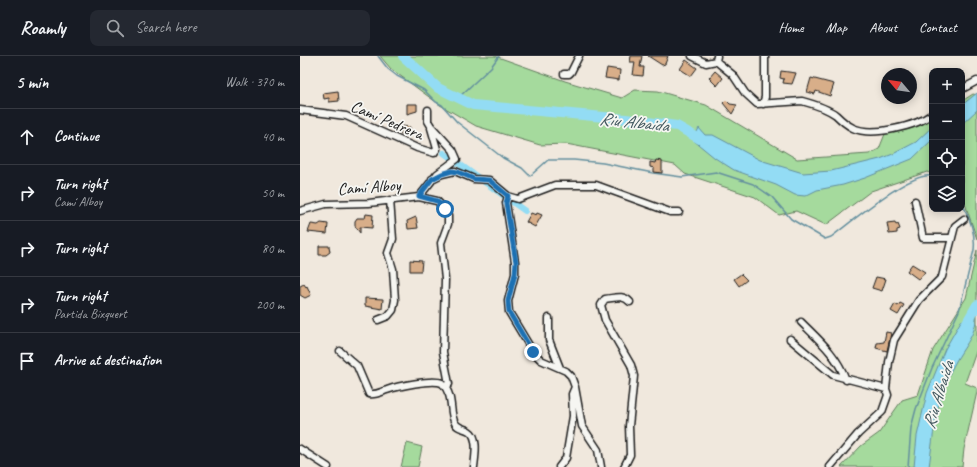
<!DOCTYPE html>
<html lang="en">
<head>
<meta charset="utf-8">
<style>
	:root { --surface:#171b24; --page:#242831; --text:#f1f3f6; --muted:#9ea1a6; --line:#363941 }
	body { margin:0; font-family:Caveat,sans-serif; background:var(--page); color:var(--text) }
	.controls { position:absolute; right:12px; top:12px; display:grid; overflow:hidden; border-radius:8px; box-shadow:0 2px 10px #0003 }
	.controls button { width:36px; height:36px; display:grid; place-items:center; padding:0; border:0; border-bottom:1px solid var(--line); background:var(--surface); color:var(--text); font:20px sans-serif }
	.compass { position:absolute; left:581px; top:12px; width:36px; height:36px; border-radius:50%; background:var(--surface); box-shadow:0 2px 10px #0003; rotate:299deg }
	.stop { position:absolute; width:12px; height:12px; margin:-9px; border:3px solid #1f6fb2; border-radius:50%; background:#fff }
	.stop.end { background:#1f6fb2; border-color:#fff; box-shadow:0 1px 4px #0008 }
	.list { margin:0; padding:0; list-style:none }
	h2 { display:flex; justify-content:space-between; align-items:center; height:52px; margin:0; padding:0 16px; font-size:17px }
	h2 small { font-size:13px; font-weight:400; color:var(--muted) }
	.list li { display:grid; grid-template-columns:26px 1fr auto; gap:12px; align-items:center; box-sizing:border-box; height:56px; padding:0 16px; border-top:1px solid var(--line) }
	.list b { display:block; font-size:15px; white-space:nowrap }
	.list p { margin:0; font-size:13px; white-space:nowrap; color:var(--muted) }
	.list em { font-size:13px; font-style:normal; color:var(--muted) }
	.icon { flex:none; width:22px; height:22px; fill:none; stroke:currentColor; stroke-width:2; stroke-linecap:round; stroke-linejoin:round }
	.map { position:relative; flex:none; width:677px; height:411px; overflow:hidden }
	header { display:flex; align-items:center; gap:24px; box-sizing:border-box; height:56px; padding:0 20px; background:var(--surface); border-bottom:1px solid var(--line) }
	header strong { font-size:19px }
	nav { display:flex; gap:22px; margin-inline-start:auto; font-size:14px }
	.search { width:280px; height:36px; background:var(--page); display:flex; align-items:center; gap:10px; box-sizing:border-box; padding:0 14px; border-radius:8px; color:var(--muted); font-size:15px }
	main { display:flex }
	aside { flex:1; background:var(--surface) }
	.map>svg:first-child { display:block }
	.green { fill:#a5da9d; stroke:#607b5c }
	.water { fill:#93dcf4; stroke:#638f9e }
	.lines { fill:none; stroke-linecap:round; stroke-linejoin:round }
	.stream { stroke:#638f9e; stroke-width:1.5 }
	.canal { stroke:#93dcf4; stroke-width:6 }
	.river { stroke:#93dcf4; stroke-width:10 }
	.building { fill:#d8ae89; stroke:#1c1c1c }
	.minor-casing { stroke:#1c1c1c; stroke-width:9 }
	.minor { stroke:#f6f6f2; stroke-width:6 }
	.route { stroke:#1f6fb2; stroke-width:5 }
	.labels { text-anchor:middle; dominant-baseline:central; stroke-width:3.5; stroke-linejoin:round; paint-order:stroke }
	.street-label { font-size:17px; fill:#1c1c1c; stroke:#f6f6f2 }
	.water-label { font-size:18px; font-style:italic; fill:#40565d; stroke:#f6f6f2 }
</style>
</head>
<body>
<header>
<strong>Roamly</strong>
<div class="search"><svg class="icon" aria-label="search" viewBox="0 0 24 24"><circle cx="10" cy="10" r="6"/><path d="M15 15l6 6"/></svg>Search here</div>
<nav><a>Home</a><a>Map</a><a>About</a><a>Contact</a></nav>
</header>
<main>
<aside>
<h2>5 min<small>Walk · 370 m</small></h2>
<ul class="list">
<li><svg class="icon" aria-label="ahead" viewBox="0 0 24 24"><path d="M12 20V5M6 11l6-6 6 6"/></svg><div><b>Continue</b></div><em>40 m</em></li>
<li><svg class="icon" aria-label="right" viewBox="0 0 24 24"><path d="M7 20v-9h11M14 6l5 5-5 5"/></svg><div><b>Turn right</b><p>Camí Alboy</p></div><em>50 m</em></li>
<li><svg class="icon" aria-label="right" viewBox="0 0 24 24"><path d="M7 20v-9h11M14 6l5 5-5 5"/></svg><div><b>Turn right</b></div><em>80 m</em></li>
<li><svg class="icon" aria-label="right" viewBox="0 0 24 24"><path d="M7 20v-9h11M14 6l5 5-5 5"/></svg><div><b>Turn right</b><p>Partida Bixquert</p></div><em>200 m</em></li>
<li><svg class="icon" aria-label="arrive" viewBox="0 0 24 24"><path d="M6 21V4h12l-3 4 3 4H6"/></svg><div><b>Arrive at destination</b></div></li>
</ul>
</aside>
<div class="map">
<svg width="677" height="411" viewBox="0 0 677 411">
	<rect width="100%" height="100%" fill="#f0e8dd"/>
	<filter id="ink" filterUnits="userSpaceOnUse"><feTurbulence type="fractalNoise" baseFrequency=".025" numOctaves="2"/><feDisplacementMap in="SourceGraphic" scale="8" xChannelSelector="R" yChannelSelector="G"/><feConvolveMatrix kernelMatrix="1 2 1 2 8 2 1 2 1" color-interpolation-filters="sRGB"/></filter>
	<g filter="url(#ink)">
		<!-- green -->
		<path class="green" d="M 80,0 L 195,0 L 265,25 L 322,42 L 335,34 L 358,35 L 406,49 L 497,103 L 569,98 L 579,93 L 585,78 L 609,73 L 632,62 L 632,118 L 627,116 L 571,135 L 526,169 L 496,155 L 479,159 L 455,141 L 385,118 L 375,109 L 266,88 L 240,89 L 176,70 L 140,49 L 91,13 Z
			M 673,38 L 677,39 L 677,183 L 662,139 L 662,45 Z
			M 677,194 L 677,293 L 665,327 L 677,332 L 677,336 L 664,393 L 662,411 L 541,411 L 561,390 L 579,377 L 602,344 L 618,339 L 633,294 L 666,242 Z
			M 107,387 L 122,391 L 118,411 L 101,411 Z"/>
		<!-- water -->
		<path class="water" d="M 677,37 L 677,54 L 662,68 L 662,49 Z
			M 632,71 L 632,84 L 612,103 L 565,122 L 543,129 L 517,134 L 505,140 L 495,139 L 476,129 L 434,114 L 415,102 L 393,84 L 399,72 L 405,79 L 413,79 L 460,104 L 503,117 L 531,115 L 580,103 L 593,98 L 616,86 Z
			M 676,259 C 677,278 664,290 655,307 C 636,340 634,375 629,411 L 614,411 L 617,380 L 627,337 L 645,293 L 661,265 Z"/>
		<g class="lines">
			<!-- stream -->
			<path class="stream" d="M 78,0 L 88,13 L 97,20 L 124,34 L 136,46 L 142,49 L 157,66 L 203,102 L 222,112 L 230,120 L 248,104 L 274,104 L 303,107 L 353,117 L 382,121 L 416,116 L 453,128 L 472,141 L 491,163 L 525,183 L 531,181 C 550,167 610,115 632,120
				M 158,42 L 191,11 L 199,0
				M 608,411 L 611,372 L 616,353 L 632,312 L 659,255 L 674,194 C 676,176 669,162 662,147"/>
			<!-- canal -->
			<path class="canal" d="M 144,97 L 225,155"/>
			<!-- river -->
			<path class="river" d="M 103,0 L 138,32 L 173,49 L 326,63 L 377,70 L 405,86
				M 663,273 L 677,249"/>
		</g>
		<!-- building -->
		<path class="building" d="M 331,0 L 342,0 L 340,11 L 344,11 L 343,20 L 333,19 L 335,6 L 330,6 Z
			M 348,0 L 368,0 L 365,8 L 362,9 Z
			M 386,4 L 397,12 L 391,20 L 380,13 Z
			M 307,12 L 320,14 L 319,24 L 305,22 Z
			M 415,15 L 423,22 L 417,30 L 409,22 Z
			M 481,15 L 496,17 L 492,28 L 483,27 L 484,23 L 480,22 Z
			M 511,22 L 534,28 L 530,40 L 516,35 L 515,38 L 507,36 Z
			M 38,35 L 39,45 L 29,46 L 29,42 L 24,43 L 23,37 Z
			M 426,44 L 430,48 L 437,49 L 432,58 L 423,47 Z
			M 107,48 L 117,48 L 117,55 L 107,58 Z
			M 101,70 L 110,71 L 110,80 L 101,79 Z
			M 356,104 L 362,105 L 362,117 L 354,116 L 354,112 L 350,111 L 350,106 L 355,107 Z
			M 231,157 L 236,159 L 237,157 L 242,159 L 235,171 L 226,166 Z
			M 66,158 L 73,159 L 72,172 L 60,171 L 60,177 L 55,170 L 55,165 L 57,162 L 65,162 Z
			M 116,161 L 118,172 L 108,173 L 107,165 Z
			M 595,166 L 596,169 L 598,168 L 600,173 L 597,174 L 597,177 L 589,178 L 587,167 Z
			M 21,167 L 28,168 L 27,178 L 8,176 L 11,168 L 18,169 Z
			M 19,190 L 29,190 L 30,196 L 26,199 L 19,199 Z
			M 110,204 L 122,205 L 121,215 L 110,215 Z
			M 612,208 L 625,216 L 621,221 L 618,223 L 607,215 Z
			M 441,218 L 447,224 L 439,230 L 434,223 Z
			M 576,221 L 586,223 L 582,235 L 572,232 Z
			M 4,228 L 6,231 L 7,230 L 11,239 L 5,242 L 0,239 L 0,230 Z
			M 65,242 L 83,243 L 82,253 L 65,250 Z
			M 600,247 L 604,249 L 598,259 L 591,255 L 595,248 L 598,250 Z
			M 586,276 L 591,277 L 587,295 L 576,292 L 577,287 L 584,286 Z"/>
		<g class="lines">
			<!-- minor casing -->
			<g class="minor-casing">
				<path id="minor" d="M 392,0 L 406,7 L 416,5
					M 417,0 L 416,5 L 433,19 L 445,37 L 457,48 L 502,45 C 513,48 527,52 536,59 C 541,64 547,69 553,72 C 572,81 617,70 632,58
					M 264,18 L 269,18 L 271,16 L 279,0
					M 662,33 L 677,25
					M 463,48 L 465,41 L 465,0
					M 0,54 L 46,60 L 117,92 L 134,97 L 137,93 L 131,72
					M 132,123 L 142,118 L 155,115 L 174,123 L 189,124 L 208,140 L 218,143 L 255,129 L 296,129 L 370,156 L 379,156
					M 208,140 L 206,147 L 215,206 L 215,218 L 208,245 L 209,256 L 233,296 L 241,304 L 266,315 L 271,320 L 275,331 L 282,370 L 298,394 L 301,411
					M 119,141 L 137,145 L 145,153 L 148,160 L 148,168 L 141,187 L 145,223 L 143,296 L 149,328 L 145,331
					M 615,145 L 623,182 L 652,182
					M 0,155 L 26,148 L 69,147 L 119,141 L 137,118 L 157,103 L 153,94 L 131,70 L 128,65 L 128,54
					M 249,262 L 249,284 L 260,312
					M 78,264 L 88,260 L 93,254 L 95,244 L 93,213 L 88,197 L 93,183 L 90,144
					M 501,266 C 519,284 537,299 546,324
					M 490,283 L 533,319 L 586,333
					M 40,295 L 57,310 L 69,338 C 76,339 81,336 87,334 C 98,330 132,323 142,327 C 154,340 149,352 154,365 C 156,372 164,372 169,375 C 179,381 175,401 174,411
					M 0,393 L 28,411
					M 259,411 L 266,402 L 273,360 L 272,338 L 275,331
					M 324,411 L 330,399 L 329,370 L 334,320 L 331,309 L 305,264 L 301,249 L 305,243 C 315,242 323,238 330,246
					M 530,411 L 558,378 L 582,356 L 588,339 L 586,333 L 589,306 L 594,284 L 619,244 L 642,221 L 655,170 L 664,163"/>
			</g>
			<!-- minor -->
			<use href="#minor" class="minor"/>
		</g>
	</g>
	<g class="lines" filter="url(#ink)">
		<!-- route -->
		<path class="route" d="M 145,153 L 137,145 L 119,140 L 132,123 L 142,118 L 152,115 L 158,116 L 174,123 L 189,124 L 208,140 L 206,147 L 216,206 L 215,218 L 208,245 L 209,256 L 233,296"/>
	</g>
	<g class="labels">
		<!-- street labels -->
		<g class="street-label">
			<text transform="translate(87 64) rotate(23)">Camí Pedrera</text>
			<text transform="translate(69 131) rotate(-4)">Camí Alboy</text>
		</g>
		<!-- water labels -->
		<g class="water-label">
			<text transform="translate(334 66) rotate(6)">Riu Albaida</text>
			<text transform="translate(638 339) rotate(-73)">Riu Albaida</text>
		</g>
	</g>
</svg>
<div class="controls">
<button>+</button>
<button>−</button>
<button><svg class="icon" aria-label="locate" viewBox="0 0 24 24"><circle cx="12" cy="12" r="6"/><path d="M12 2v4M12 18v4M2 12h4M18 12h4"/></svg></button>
<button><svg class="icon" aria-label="layers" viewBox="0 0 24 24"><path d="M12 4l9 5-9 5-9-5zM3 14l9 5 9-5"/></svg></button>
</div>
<svg class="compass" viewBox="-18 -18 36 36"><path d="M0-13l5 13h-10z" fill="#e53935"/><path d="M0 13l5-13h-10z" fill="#9ea1a6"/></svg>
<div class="stop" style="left:145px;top:153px"></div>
<div class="stop end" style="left:233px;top:296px"></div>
</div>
</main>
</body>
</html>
